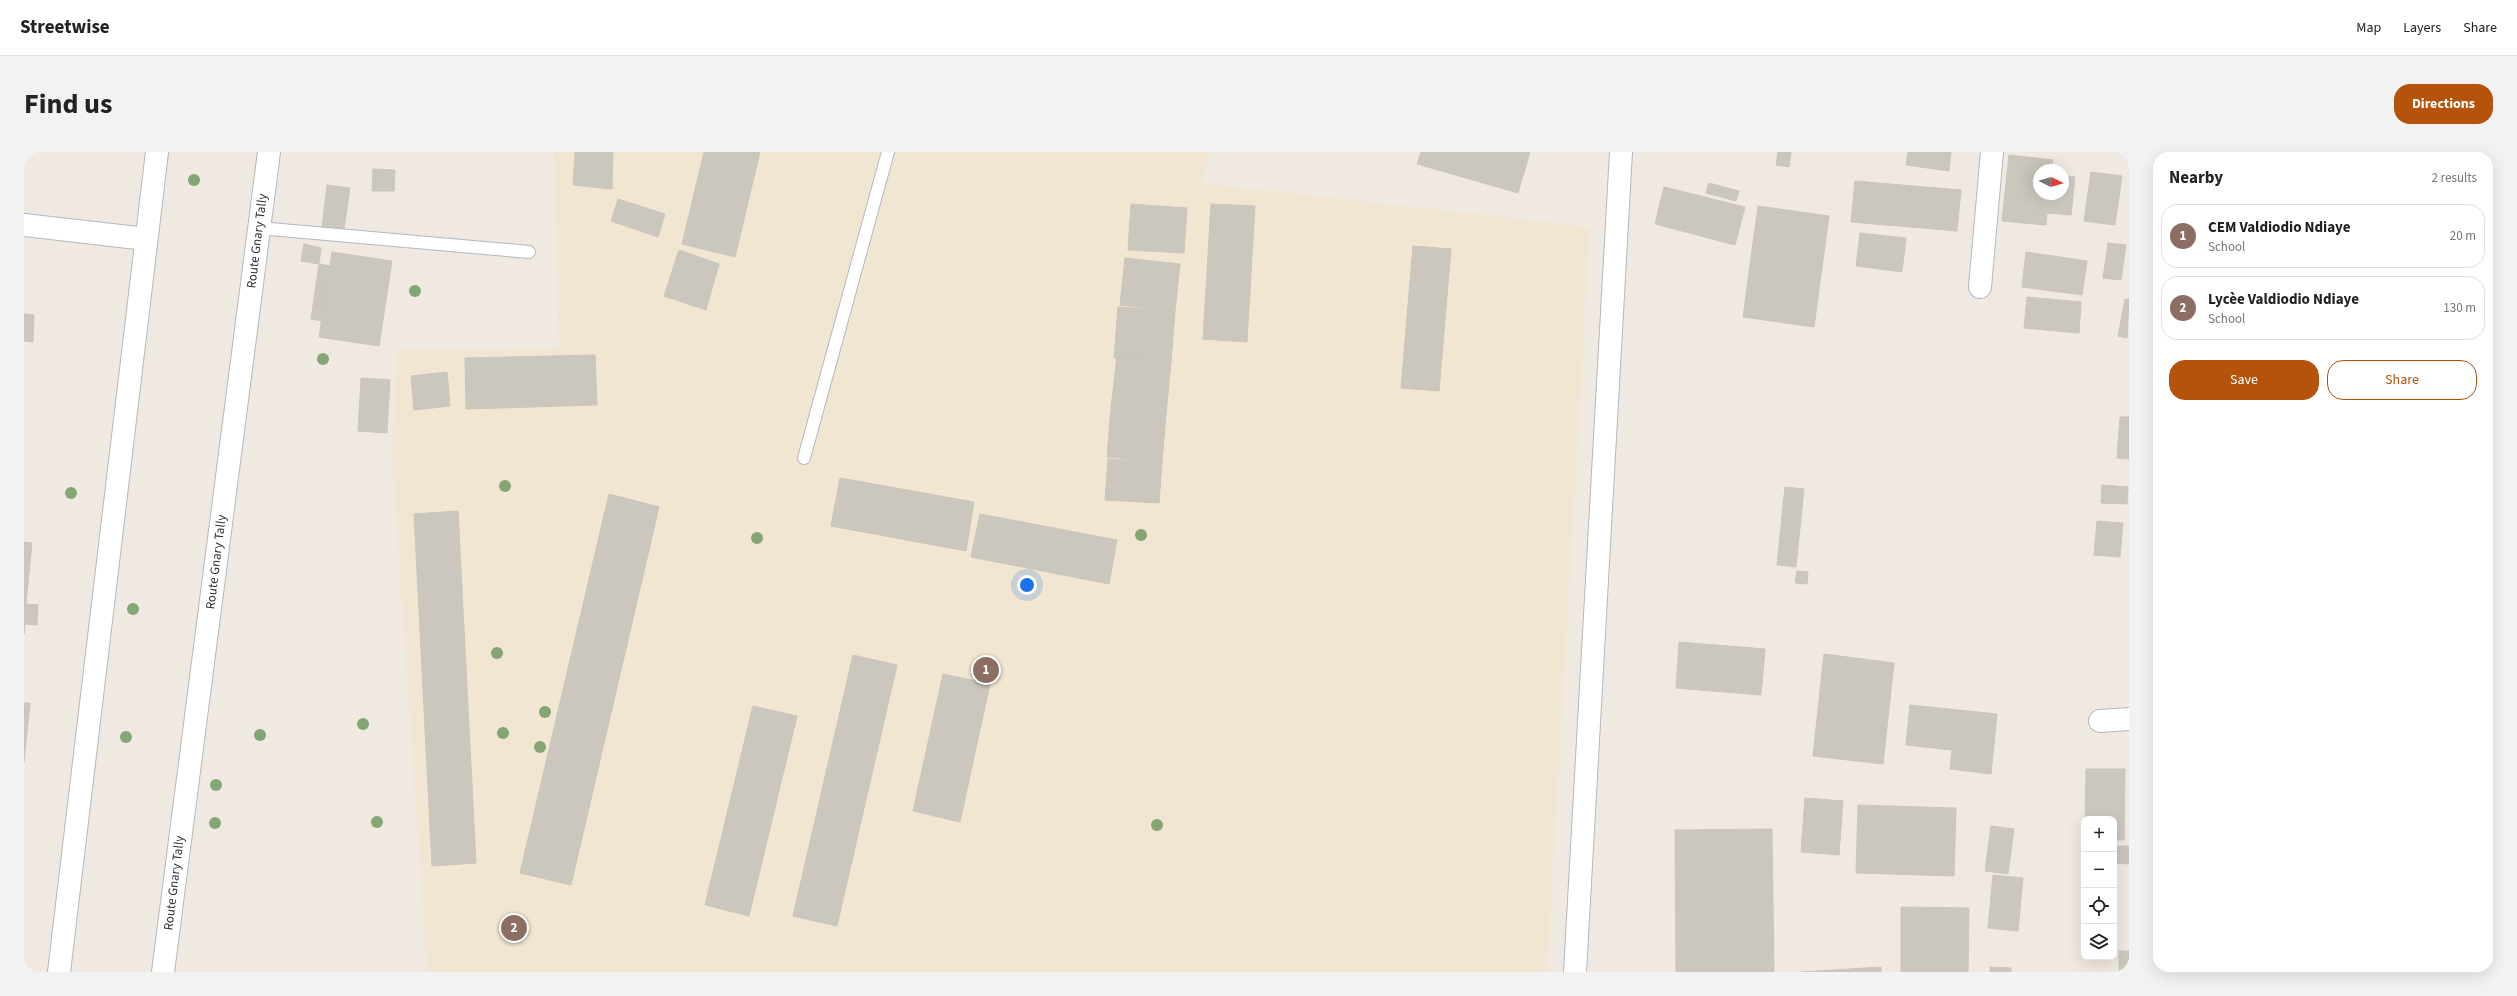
<!DOCTYPE html>
<html lang="en">
<head>
<meta charset="utf-8">
<style>
	:root { --surface:#fff; --page:#f2f2f2; --text:#222; --muted:#767676; --line:#e0e0e0; --accent:#b45309 }
	body { margin:0; font-family:"Source Sans 3",sans-serif; background:var(--page); color:var(--text) }
	.controls { position:absolute; right:12px; bottom:12px; display:grid; overflow:hidden; border-radius:8px; box-shadow:0 4px 16px #0002 }
	.controls button { width:36px; height:36px; display:grid; place-items:center; padding:0; border:0; border-bottom:1px solid var(--line); background:var(--surface); color:var(--text); font:20px sans-serif }
	.compass { position:absolute; left:2009px; top:12px; width:36px; height:36px; border-radius:50%; background:var(--surface); box-shadow:0 4px 16px #0002; rotate:95deg }
	.you { position:absolute; left:1003px; top:433px; width:14px; height:14px; margin:-10px; border:3px solid #fff; border-radius:50%; background:#1a73e8; box-shadow:0 0 0 6px #1a73e833 }
	.badge { display:grid; place-items:center; width:26px; height:26px; border-radius:50%; background:var(--accent); color:#fff; font-size:13px; font-weight:700 }
	.pin { position:absolute; translate:-50% -50%; border:2px solid #fff; box-shadow:0 1px 4px #0006 }
	.list { margin:0; padding:0; list-style:none }
	h2 { display:flex; justify-content:space-between; align-items:center; height:52px; margin:0; padding:0 16px; font-size:17px }
	h2 small { font-size:13px; font-weight:400; color:var(--muted) }
	.list li { display:grid; grid-template-columns:26px 1fr auto; gap:12px; align-items:center; box-sizing:border-box; height:64px; margin:0 8px 8px; padding:0 8px; border:1px solid var(--line); border-radius:16px }
	.list b { display:block; font-size:15px; white-space:nowrap }
	.list p { margin:0; font-size:13px; white-space:nowrap; color:var(--muted) }
	.list em { font-size:13px; font-style:normal; color:var(--muted) }
	.actions { display:flex; gap:8px; padding:12px 16px }
	.actions a { flex:1; padding:9px 0; border:1px solid var(--accent); border-radius:16px; text-align:center; font-size:14px; color:var(--accent) }
	.actions .main { background:var(--accent); color:#fff }
	.icon { flex:none; width:22px; height:22px; fill:none; stroke:currentColor; stroke-width:2; stroke-linecap:round; stroke-linejoin:round }
	.map { position:relative; flex:none; width:2105px; height:820px; overflow:hidden; border-radius:16px }
	header { display:flex; align-items:center; gap:24px; box-sizing:border-box; height:56px; padding:0 20px; background:var(--surface); border-bottom:1px solid var(--line) }
	header strong { font-size:19px }
	nav { display:flex; gap:22px; margin-inline-start:auto; font-size:14px }
	.intro { display:flex; align-items:center; justify-content:space-between; box-sizing:border-box; height:96px; padding:0 24px }
	h1 { margin:0; font-size:28px }
	.button { padding:10px 18px; border-radius:16px; background:var(--accent); color:#fff; font-size:14px; font-weight:700 }
	main { display:flex; gap:24px; padding:0 24px }
	aside { flex:1; background:var(--surface); border-radius:16px; box-shadow:0 4px 16px #0002 }
	.map>svg:first-child { display:block }
	.education { fill:#f0e6d1 }
	.building { fill:#cbc7bf; stroke:#cbc5ba }
	.lines { fill:none; stroke-linecap:round; stroke-linejoin:round }
	.service-casing { stroke:#b4b7c1; stroke-width:14 }
	.minor-casing { stroke:#b4b7c1; stroke-width:24 }
	.tertiary-casing { stroke:#b4b7c1; stroke-width:24 }
	.service { stroke:#fff; stroke-width:12 }
	.minor { stroke:#fff; stroke-width:22 }
	.tertiary { stroke:#fff; stroke-width:22 }
	.tree { fill:#84a574 }
	.labels { text-anchor:middle; dominant-baseline:central; stroke-width:4; stroke-linejoin:round; paint-order:stroke }
	.street-label { font-size:13px; fill:#2e2e2e; stroke:#fff }
</style>
</head>
<body>
<header>
<strong>Streetwise</strong>
<nav><a>Map</a><a>Layers</a><a>Share</a></nav>
</header>
<div class="intro"><h1>Find us</h1><a class="button">Directions</a></div>
<main>
<div class="map">
<svg width="2105" height="820" viewBox="0 0 2105 820">
	<rect width="100%" height="100%" fill="#efe9e1"/>
	<!-- education -->
	<path class="education" d="M 530,0 L 1186,0 L 1178,31 L 1566,75 L 1523,820 L 403,820 L 368,303 L 373,197 L 535,196 Z"/>
	<!-- building -->
	<path class="building" d="M 551,0 L 589,0 L 588,37 L 549,33 Z
		M 680,0 L 736,0 L 711,105 L 658,92 Z
		M 1397,0 L 1506,0 L 1494,41 L 1393,12 Z
		M 1754,0 L 1767,0 L 1765,15 L 1752,13 Z
		M 1884,0 L 1927,0 L 1925,19 L 1882,13 Z
		M 1985,3 L 2029,8 L 2027,18 L 2015,18 L 2015,42 L 2039,42 L 2039,24 L 2051,25 L 2047,63 L 2023,61 L 2022,73 L 1978,69 Z
		M 349,17 L 371,18 L 370,39 L 348,39 Z
		M 2067,20 L 2098,24 L 2091,73 L 2060,69 Z
		M 1831,29 L 1937,38 L 1933,79 L 1827,70 Z
		M 1685,31 L 1715,39 L 1712,49 L 1682,41 Z
		M 303,33 L 326,36 L 320,78 L 298,76 Z
		M 1640,35 L 1721,55 L 1711,93 L 1631,72 Z
		M 594,47 L 641,62 L 634,85 L 587,69 Z
		M 1107,52 L 1163,56 L 1160,101 L 1104,98 Z
		M 1187,52 L 1231,54 L 1223,190 L 1179,187 Z
		M 1734,54 L 1805,64 L 1790,175 L 1719,165 Z
		M 1836,81 L 1882,86 L 1878,120 L 1832,114 Z
		M 2084,91 L 2102,93 L 2097,128 L 2079,126 Z
		M 280,92 L 297,96 L 295,112 L 277,109 Z
		M 1389,94 L 1427,97 L 1415,239 L 1377,236 Z
		M 655,98 L 695,112 L 682,158 L 640,144 Z
		M 308,100 L 368,109 L 355,194 L 295,185 Z
		M 2002,100 L 2063,109 L 2058,143 L 1998,135 Z
		M 1101,106 L 1156,112 L 1151,159 L 1096,153 Z
		M 295,112 L 306,114 L 298,169 L 287,167 Z
		M 2003,145 L 2057,150 L 2055,181 L 2000,176 Z
		M 2101,147 L 2105,147 L 2103,186 L 2094,184 Z
		M 1094,155 L 1151,159 L 1147,210 L 1090,206 Z
		M 0,162 L 10,163 L 9,190 L 0,189 Z
		M 571,203 L 573,253 L 442,257 L 441,206 Z
		M 1093,204 L 1147,210 L 1142,262 L 1087,256 Z
		M 423,220 L 426,254 L 390,258 L 387,224 Z
		M 337,226 L 366,228 L 363,281 L 334,279 Z
		M 1087,257 L 1142,262 L 1138,310 L 1083,305 Z
		M 2096,265 L 2105,265 L 2105,307 L 2093,306 Z
		M 1084,307 L 1138,310 L 1135,351 L 1081,348 Z
		M 816,326 L 950,350 L 942,399 L 807,374 Z
		M 2078,333 L 2104,335 L 2103,352 L 2077,351 Z
		M 1761,335 L 1780,337 L 1772,415 L 1753,413 Z
		M 585,342 L 635,355 L 547,733 L 496,721 Z
		M 434,359 L 452,711 L 408,714 L 390,362 Z
		M 956,362 L 1093,388 L 1085,432 L 947,405 Z
		M 2073,369 L 2099,371 L 2096,405 L 2070,403 Z
		M 0,390 L 8,391 L 2,452 L 14,453 L 13,473 L 1,472 L 0,482 Z
		M 1773,419 L 1784,420 L 1783,432 L 1771,431 Z
		M 1655,490 L 1741,497 L 1737,543 L 1652,536 Z
		M 1800,502 L 1870,511 L 1859,612 L 1789,604 Z
		M 829,503 L 873,513 L 813,774 L 769,764 Z
		M 919,522 L 966,532 L 936,670 L 889,659 Z
		M 0,551 L 6,551 L 0,610 Z
		M 1886,553 L 1973,562 L 1967,622 L 1926,617 L 1928,598 L 1882,593 Z
		M 729,554 L 773,564 L 725,764 L 681,753 Z
		M 2062,617 L 2101,617 L 2100,688 L 2090,688 L 2090,667 L 2061,667 Z
		M 1781,646 L 1819,649 L 1815,703 L 1777,700 Z
		M 1834,653 L 1932,656 L 1930,724 L 1832,721 Z
		M 1967,674 L 1990,677 L 1984,722 L 1961,719 Z
		M 1748,677 L 1750,820 L 1652,820 L 1651,678 Z
		M 2090,694 L 2105,694 L 2105,712 L 2090,711 Z
		M 1969,723 L 1999,726 L 1994,779 L 1964,776 Z
		M 1877,755 L 1945,756 L 1944,820 L 1877,820 Z
		M 2095,799 L 2105,799 L 2105,820 L 2095,820 Z
		M 1857,815 L 1857,820 L 1777,820 Z
		M 1966,815 L 1987,816 L 1987,820 L 1966,820 Z"/>
	<g class="lines">
		<!-- service casing -->
		<g class="service-casing">
			<path id="service" d="M 235,76 L 505,100
				M 780,306 L 864,0"/>
		</g>
		<!-- minor casing -->
		<g class="minor-casing">
			<path id="minor" d="M 0,73 L 122,87
				M 1956,135 L 1968,0
				M 2076,569 L 2105,567
				M 1551,820 L 1597,0"/>
		</g>
		<!-- tertiary casing -->
		<g class="tertiary-casing">
			<path id="tertiary" d="M 35,820 L 133,0
				M 139,820 L 245,0"/>
		</g>
		<!-- service -->
		<use href="#service" class="service"/>
		<!-- minor -->
		<use href="#minor" class="minor"/>
		<!-- tertiary -->
		<use href="#tertiary" class="tertiary"/>
	</g>
	<!-- trees -->
	<g class="tree">
		<circle cx="170" cy="28" r="6"/>
		<circle cx="391" cy="139" r="6"/>
		<circle cx="299" cy="207" r="6"/>
		<circle cx="481" cy="334" r="6"/>
		<circle cx="47" cy="341" r="6"/>
		<circle cx="1117" cy="383" r="6"/>
		<circle cx="733" cy="386" r="6"/>
		<circle cx="109" cy="457" r="6"/>
		<circle cx="473" cy="501" r="6"/>
		<circle cx="521" cy="560" r="6"/>
		<circle cx="339" cy="572" r="6"/>
		<circle cx="479" cy="581" r="6"/>
		<circle cx="236" cy="583" r="6"/>
		<circle cx="102" cy="585" r="6"/>
		<circle cx="516" cy="595" r="6"/>
		<circle cx="192" cy="633" r="6"/>
		<circle cx="353" cy="670" r="6"/>
		<circle cx="191" cy="671" r="6"/>
		<circle cx="1133" cy="673" r="6"/>
	</g>
	<g class="labels">
		<!-- street labels -->
		<g class="street-label">
			<text transform="translate(233 89) rotate(-83)">Route Gnary Tally</text>
			<text transform="translate(192 410) rotate(-83)">Route Gnary Tally</text>
			<text transform="translate(150 731) rotate(-83)">Route Gnary Tally</text>
		</g>
	</g>
</svg>
<div class="controls">
<button>+</button>
<button>−</button>
<button><svg class="icon" aria-label="locate" viewBox="0 0 24 24"><circle cx="12" cy="12" r="6"/><path d="M12 2v4M12 18v4M2 12h4M18 12h4"/></svg></button>
<button><svg class="icon" aria-label="layers" viewBox="0 0 24 24"><path d="M12 4l9 5-9 5-9-5zM3 14l9 5 9-5"/></svg></button>
</div>
<svg class="compass" viewBox="-18 -18 36 36"><path d="M0-13l5 13h-10z" fill="#e53935"/><path d="M0 13l5-13h-10z" fill="#767676"/></svg>
<div class="you"></div>
<div class="pin badge" style="left:962px;top:518px;background:#8d6e63">1</div>
<div class="pin badge" style="left:490px;top:776px;background:#8d6e63">2</div>
</div>
<aside>
<h2>Nearby<small>2 results</small></h2>
<ul class="list">
<li><span class="badge" style="background:#8d6e63">1</span><div><b>CEM Valdiodio Ndiaye</b><p>School</p></div><em>20 m</em></li>
<li><span class="badge" style="background:#8d6e63">2</span><div><b>Lycèe Valdiodio Ndiaye</b><p>School</p></div><em>130 m</em></li>
</ul>
<div class="actions"><a class="main">Save</a><a>Share</a></div>
</aside>
</main>
</body>
</html>
